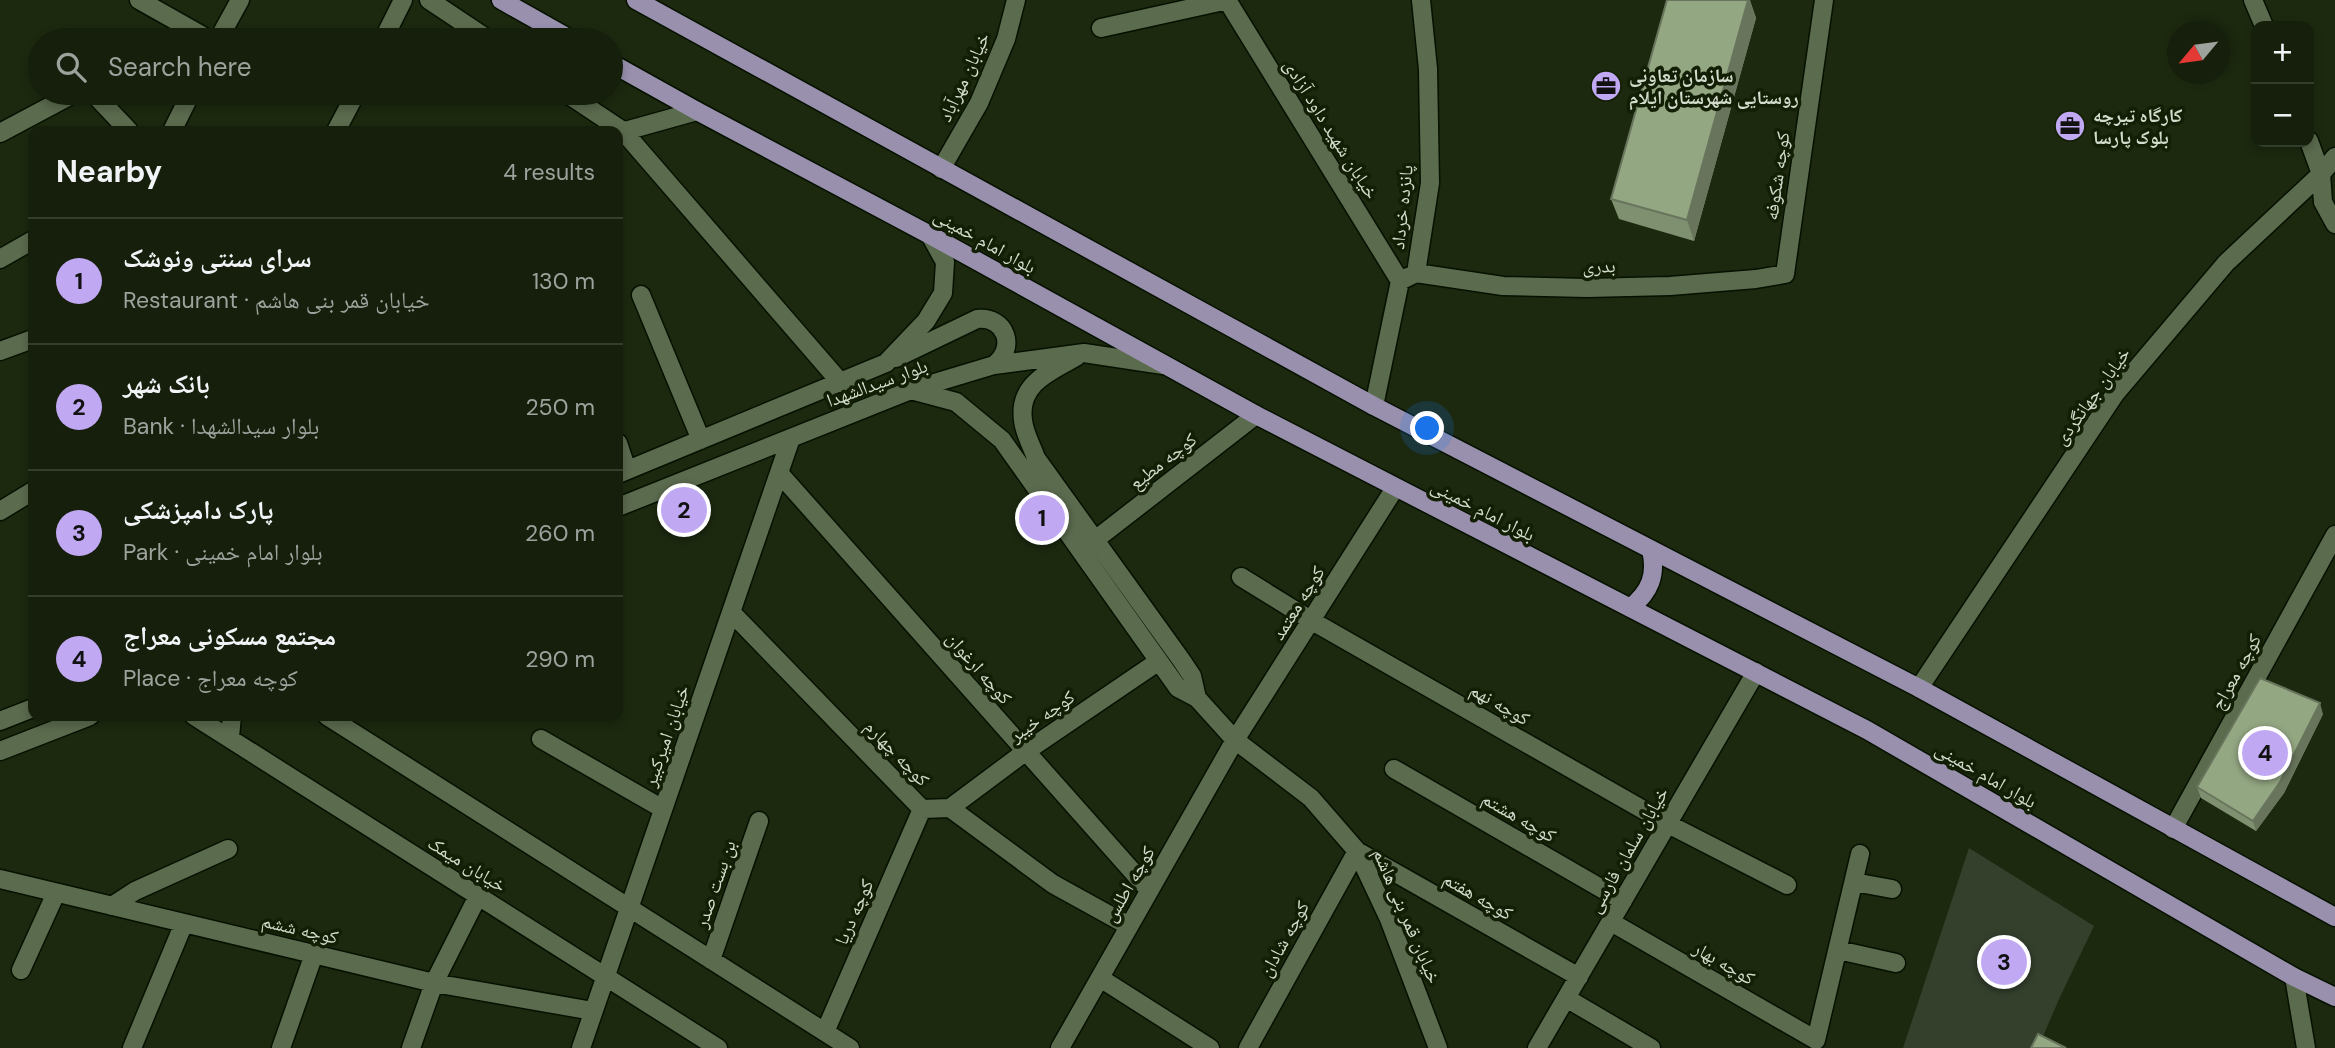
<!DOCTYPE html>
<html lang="en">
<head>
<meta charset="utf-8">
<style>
	:root { --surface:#151f0b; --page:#222c19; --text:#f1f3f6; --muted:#9da29d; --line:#343d2c; --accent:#c1a8f3 }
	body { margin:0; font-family:"DM Sans","Noto Naskh Arabic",sans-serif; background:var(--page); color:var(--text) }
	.controls { position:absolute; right:21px; top:21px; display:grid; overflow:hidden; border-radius:14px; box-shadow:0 4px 10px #0003 }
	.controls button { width:63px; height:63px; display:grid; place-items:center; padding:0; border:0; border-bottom:2px solid var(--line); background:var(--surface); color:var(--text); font:35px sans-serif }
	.compass { position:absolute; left:2167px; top:21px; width:63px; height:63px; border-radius:50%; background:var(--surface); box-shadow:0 4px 10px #0003; rotate:241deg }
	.you { position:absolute; left:1428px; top:429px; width:24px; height:24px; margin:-18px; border:5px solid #fff; border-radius:50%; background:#1a73e8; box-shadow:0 0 0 10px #1a73e833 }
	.badge { display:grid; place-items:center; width:46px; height:46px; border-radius:50%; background:var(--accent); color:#111; font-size:23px; font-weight:700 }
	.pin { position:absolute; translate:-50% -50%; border:4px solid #fff; box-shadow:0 2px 7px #0006 }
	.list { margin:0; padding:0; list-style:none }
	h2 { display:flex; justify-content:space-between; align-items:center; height:91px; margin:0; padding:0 28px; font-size:30px }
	h2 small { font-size:23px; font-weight:400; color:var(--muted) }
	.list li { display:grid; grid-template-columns:46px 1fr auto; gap:21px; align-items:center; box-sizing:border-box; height:126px; padding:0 28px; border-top:2px solid var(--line) }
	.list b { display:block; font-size:26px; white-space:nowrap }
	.list p { margin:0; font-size:23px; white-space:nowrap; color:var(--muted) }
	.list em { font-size:23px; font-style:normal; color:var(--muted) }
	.icon { flex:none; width:38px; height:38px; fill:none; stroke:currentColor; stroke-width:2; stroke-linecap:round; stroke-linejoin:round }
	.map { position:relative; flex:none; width:2335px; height:1048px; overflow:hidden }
	.search { position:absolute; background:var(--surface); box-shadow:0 4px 10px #0003; left:28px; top:28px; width:595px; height:77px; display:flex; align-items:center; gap:18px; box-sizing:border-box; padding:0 24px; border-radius:38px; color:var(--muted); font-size:26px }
	.panel { position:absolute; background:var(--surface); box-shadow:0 4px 10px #0003; left:28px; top:126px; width:595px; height:595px; border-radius:14px }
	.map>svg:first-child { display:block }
	.green { fill:#343f2c }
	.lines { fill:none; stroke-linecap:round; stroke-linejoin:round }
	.minor-casing { stroke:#061100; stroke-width:21 }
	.major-casing { stroke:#061100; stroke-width:21 }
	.minor { stroke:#5b6b4e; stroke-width:18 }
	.major { stroke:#9890ad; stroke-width:18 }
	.wall { fill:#7f9071 }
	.shaded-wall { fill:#68755c }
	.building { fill:#94a783; stroke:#68755c; stroke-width:2 }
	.labels { text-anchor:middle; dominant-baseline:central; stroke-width:7; stroke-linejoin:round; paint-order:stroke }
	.poi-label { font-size:19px; font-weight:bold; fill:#d3dccc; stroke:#131f05; text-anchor:start }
	.street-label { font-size:19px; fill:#d3dccc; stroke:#131f05 }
</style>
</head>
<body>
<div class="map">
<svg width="2335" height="1048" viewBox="0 0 2335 1048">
	<rect width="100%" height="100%" fill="#1c290f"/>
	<!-- green -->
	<path class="green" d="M 1969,848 L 2094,926 L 2060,997 L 2038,1048 L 1903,1048 Z"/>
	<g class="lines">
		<!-- minor casing -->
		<g class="minor-casing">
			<path id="minor" d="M 139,0 L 210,40
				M 429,0 L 489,40
				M 1227,0 L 1400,281
				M 2253,0 L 2264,26
				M 1101,28 L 1228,0
				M 218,40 L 240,0
				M 383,40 L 403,0
				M 87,93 L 95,95 L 129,131
				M 566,93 L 623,131 L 841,383
				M 172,131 L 191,93
				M 336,131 L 356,93
				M 0,133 L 75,93
				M 618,133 L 697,111
				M 2309,141 L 2321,174 L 2323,202 L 2335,224
				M 941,169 L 979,103 L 1006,39 L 1016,0
				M 0,259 L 33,240
				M 1416,273 L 1503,286 L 1587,288 L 1670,286 L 1756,279 L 1785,274 L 1824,0
				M 641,295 L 701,440
				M 0,351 L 33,339
				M 1076,357 C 1049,372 1018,384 1023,420 C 1024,433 1032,446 1036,458 L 1182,661 L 1192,676 L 1197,698
				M 896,358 L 977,319 C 1006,316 1017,348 994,365
				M 911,390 L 956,402 L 1002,440 L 1178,688 L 1197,698 L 1235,740 L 1311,798 L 1357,851 L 1389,919 L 1438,1048
				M 1374,406 L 1400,281 L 1416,273 L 1430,183 L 1428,69 L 1421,0
				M 618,443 L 627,470
				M 779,473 L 1149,890
				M 618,474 L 886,363 L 926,321 L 943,293 L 945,262 L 930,235
				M 618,507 L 911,390 L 994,365 L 1084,353 L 1163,365
				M 0,511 L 33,491
				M 1095,540 L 1256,415
				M 1241,577 L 1312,621 L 1668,824 L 1787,885
				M 731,612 L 922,809 L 950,808 L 1053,884 L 1129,926
				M 1919,688 L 2115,394 L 2226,263 L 2321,174 L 2335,157
				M 194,716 L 718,1048
				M 327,716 L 850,1048
				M 0,721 L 33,708
				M 230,737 L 232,716
				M 541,739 L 663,809
				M 0,751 L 90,716
				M 1394,769 L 1623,901
				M 950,808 L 1025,752 L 1159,661
				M 2173,829 L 2335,535
				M 0,879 L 434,983 L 593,1011
				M 1854,882 L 1892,889
				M 112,906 L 135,891 L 228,849
				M 1611,922 L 1816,1040 L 1860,854
				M 1838,950 L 1896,963
				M 711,960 L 759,821
				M 21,970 L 56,893
				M 2294,977 L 2306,1048
				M 1100,978 L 1210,1048
				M 1566,998 L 1651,1048
				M 825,1032 L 922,809
				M 132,1048 L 184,923
				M 281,1048 L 314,954
				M 411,1048 L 434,983 L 478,896
				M 581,1048 L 791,438
				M 1060,1048 L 1235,740 L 1395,488
				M 1248,1048 L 1357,851 L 1579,977
				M 1537,1048 L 1756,672"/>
		</g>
		<!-- major casing -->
		<g class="major-casing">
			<path id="major" d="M 501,0 L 572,40
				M 636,0 L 1374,406 L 1919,688 L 2335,917
				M 611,63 L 697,111 L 930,235 L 1256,415 L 1867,730 L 2294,977 L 2335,997
				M 1630,608 C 1650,592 1657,575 1651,550"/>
		</g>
		<!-- minor -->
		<use href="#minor" class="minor"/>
		<!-- major -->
		<use href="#major" class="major"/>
	</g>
	<!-- wall -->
	<path class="wall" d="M 1750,1 L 1756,18 L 1694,241 L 1619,219 L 1611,199 Z
		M 2323,714 L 2284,793 L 2256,831 L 2201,798 L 2197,787 Z"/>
	<!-- shaded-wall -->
	<path class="shaded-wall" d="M 1748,0 L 1750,0 L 1756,18 L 1694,241 L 1687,220 Z
		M 2320,703 L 2323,714 L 2284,793 L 2256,831 L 2253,821 Z"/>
	<!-- building -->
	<path class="building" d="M 1667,0 L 1748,0 L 1687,220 L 1611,199 Z
		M 2260,678 L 2320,703 L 2280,782 L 2253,821 L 2197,787 Z
		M 2038,1034 L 2066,1048 L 2031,1048 Z"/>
	<!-- icons -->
	<defs>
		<g id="office-disc" transform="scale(1.575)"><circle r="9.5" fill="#c1a8f3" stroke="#131f05"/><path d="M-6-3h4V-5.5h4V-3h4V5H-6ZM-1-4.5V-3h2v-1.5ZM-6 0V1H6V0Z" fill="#111"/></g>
	</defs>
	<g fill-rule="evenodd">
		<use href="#office-disc" x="1606" y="86"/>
		<use href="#office-disc" x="2070" y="126"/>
	</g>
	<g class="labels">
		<!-- poi labels -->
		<g class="poi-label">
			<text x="1629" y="75">سازمان تعاونی<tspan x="1629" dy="22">روستایی شهرستان ایلام</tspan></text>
			<text x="2093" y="115">کارگاه تیرچه<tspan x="2093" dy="22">بلوک پارسا</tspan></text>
		</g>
		<!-- street labels -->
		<g class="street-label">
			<text transform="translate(964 77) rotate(-65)">خیابان مهرآباد</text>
			<text transform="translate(1331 129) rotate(58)">خیابان شهید داود آزادی</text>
			<text transform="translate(1777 176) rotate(-82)">کوچه شکوفه</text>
			<text transform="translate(1402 207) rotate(-84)">پانزده خرداد</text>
			<text transform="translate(985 241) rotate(29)">بلوار امام خمینی</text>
			<text transform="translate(1599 266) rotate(-1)">بدری</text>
			<text transform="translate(877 383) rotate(-20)">بلوار سیدالشهدا</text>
			<text transform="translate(2092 396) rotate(-54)">خیابان جهانگردی</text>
			<text transform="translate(1163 461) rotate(-38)">کوچه مطیع</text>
			<text transform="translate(1483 510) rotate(27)">بلوار امام خمینی</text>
			<text transform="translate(1298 603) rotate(-58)">کوچه معتمد</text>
			<text transform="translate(979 668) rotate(49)">کوچه ارغوان</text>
			<text transform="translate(2236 672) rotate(-61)">کوچه معراج</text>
			<text transform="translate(1500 704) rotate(30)">کوچه نهم</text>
			<text transform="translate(1042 716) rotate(-35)">کوچه خیبر</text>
			<text transform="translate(666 736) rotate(-71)">خیابان امیرکبیر</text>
			<text transform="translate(897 753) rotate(46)">کوچه چهارم</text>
			<text transform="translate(1986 775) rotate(30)">بلوار امام خمینی</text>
			<text transform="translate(1519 817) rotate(30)">کوچه هشتم</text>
			<text transform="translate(1628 850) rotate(-60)">خیابان سلمان فارسی</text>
			<text transform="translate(467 864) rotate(32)">خیابان میمک</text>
			<text transform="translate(715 884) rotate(-71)">بن بست صدر</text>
			<text transform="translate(1129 884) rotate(-60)">کوچه اطلس</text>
			<text transform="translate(1478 896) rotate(30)">کوچه هفتم</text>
			<text transform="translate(854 912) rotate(-66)">کوچه دریا</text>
			<text transform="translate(1407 916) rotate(67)">خیابان قمر بنی هاشم</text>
			<text transform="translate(300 929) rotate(13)">کوچه ششم</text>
			<text transform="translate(1284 939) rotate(-61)">کوچه شادان</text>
			<text transform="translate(1724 963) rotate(30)">کوچه بهار</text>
		</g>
	</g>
</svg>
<div class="controls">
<button>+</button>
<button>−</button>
</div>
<svg class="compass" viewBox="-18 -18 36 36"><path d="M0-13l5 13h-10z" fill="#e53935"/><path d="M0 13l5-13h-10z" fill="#9da29d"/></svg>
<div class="you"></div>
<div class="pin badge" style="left:1042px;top:518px">1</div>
<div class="pin badge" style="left:684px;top:510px">2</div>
<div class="pin badge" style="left:2004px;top:962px">3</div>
<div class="pin badge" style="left:2265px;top:753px">4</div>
<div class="search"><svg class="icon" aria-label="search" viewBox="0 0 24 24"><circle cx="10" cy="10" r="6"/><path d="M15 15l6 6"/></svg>Search here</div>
<section class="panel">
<h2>Nearby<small>4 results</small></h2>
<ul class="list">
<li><span class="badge">1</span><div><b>سرای سنتی ونوشک</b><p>Restaurant · خیابان قمر بنی هاشم</p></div><em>130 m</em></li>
<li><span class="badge">2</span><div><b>بانک شهر</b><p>Bank · بلوار سیدالشهدا</p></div><em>250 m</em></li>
<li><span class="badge">3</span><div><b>پارک دامپزشکی</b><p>Park · بلوار امام خمینی</p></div><em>260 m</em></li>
<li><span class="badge">4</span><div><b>مجتمع مسکونی معراج</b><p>Place · کوچه معراج</p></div><em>290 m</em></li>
</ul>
</section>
</div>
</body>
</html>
